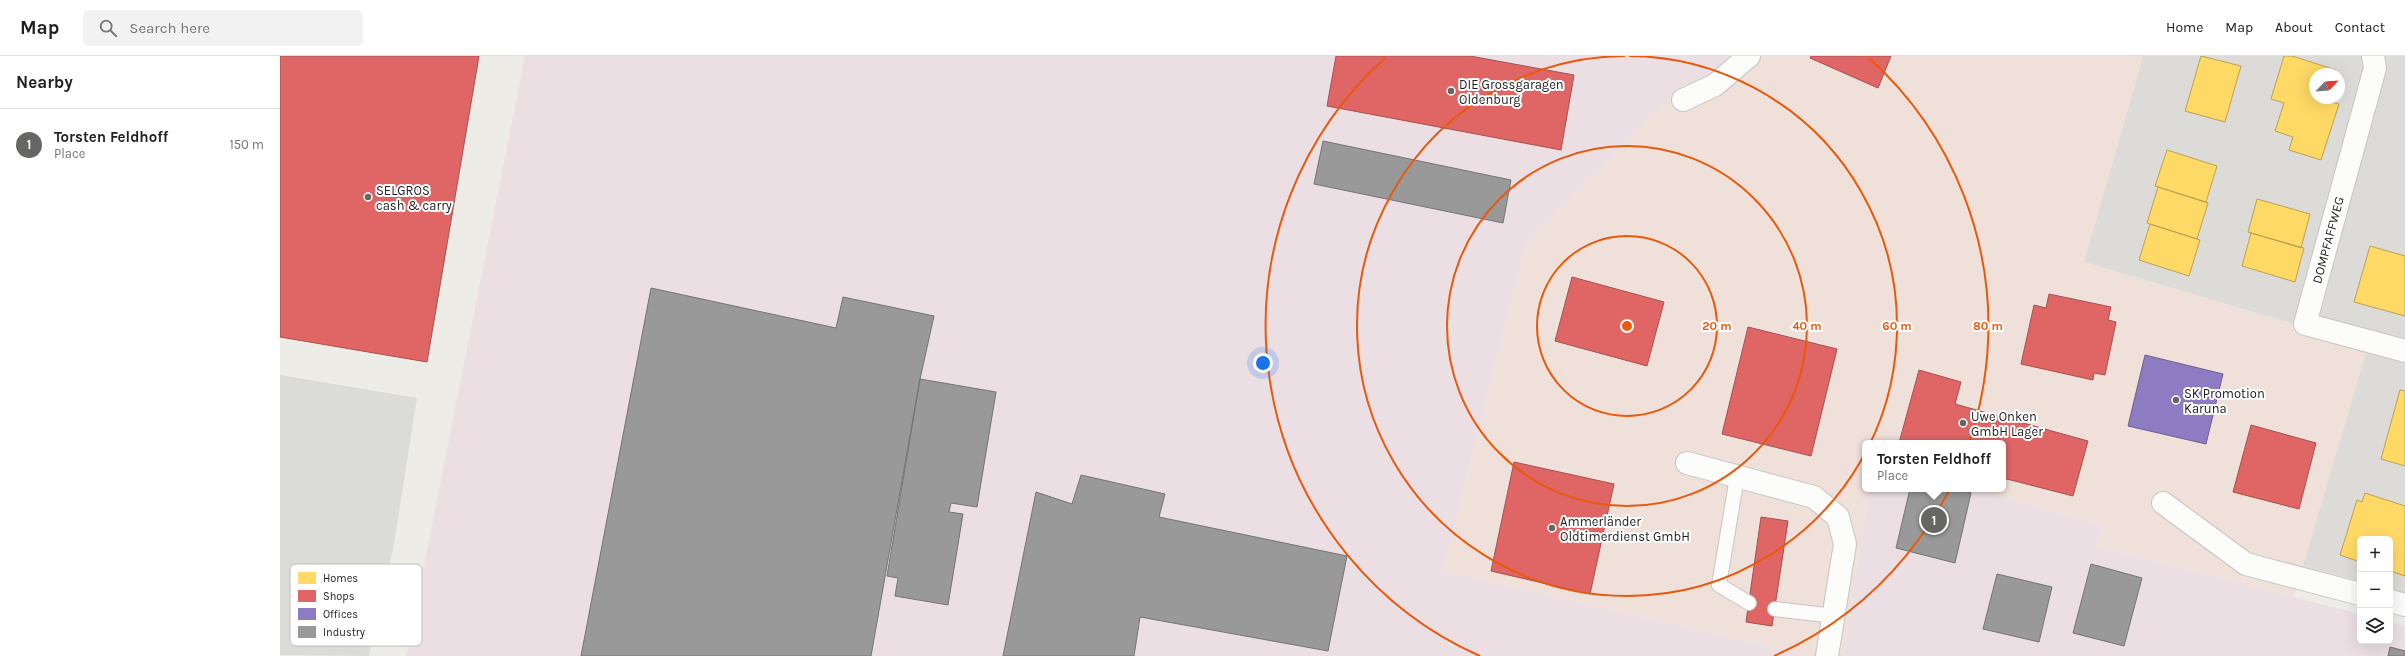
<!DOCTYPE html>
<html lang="en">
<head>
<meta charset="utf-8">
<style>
	:root { --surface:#fff; --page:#f2f2f2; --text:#202124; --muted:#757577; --line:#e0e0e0; --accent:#666664 }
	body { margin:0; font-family:Karla,sans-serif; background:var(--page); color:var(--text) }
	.controls { position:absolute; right:12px; bottom:12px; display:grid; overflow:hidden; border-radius:6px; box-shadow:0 4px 16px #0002 }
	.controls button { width:36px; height:36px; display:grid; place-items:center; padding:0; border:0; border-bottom:1px solid var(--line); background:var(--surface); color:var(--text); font:20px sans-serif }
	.compass { position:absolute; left:2029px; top:12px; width:36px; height:36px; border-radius:50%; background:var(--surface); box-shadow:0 4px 16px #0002; rotate:65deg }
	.you { position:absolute; left:983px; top:307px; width:14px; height:14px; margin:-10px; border:3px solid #fff; border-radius:50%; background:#1a73e8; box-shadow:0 0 0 6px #1a73e833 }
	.badge { display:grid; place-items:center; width:26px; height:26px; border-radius:50%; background:var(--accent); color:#fff; font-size:13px; font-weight:700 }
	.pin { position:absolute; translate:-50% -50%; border:2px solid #fff; box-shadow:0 1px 4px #0006 }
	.popup { position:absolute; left:1582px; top:384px; width:144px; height:52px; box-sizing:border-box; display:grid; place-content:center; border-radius:6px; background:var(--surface); filter:drop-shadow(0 1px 3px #0005); font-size:13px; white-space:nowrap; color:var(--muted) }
	.popup b { font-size:15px; color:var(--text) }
	.popup::after { content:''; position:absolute; left:50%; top:100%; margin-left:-8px; border:8px solid transparent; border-top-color:var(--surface) }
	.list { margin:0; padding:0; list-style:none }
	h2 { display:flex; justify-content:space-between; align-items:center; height:52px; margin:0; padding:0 16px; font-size:17px }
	h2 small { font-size:13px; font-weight:400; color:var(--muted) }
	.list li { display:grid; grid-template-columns:26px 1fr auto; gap:12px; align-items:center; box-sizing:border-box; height:72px; padding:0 16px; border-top:1px solid var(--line) }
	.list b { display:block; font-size:15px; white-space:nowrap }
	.list p { margin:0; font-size:13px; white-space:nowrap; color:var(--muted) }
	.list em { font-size:13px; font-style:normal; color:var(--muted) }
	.icon { flex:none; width:22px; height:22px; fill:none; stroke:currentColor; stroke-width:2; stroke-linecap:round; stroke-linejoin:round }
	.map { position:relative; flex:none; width:2125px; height:600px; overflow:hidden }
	header { display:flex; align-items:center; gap:24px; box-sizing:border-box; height:56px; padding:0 20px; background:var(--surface); border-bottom:1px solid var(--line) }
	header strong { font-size:19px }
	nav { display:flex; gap:22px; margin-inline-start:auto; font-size:14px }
	.search { width:280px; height:36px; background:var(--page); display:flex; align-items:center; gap:10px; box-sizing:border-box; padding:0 14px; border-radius:6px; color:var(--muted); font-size:15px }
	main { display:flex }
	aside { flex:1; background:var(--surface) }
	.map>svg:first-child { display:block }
	.residential { fill:#dcdbd8; fill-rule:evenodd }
	.commercial { fill:#f0e0da }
	.industrial { fill:#ebdfe4 }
	.parking { fill:#dbdbd8 }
	.homes { fill:#ffd966; stroke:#bca150 }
	.shops { fill:#e06666; stroke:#a65050 }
	.offices { fill:#8e7cc3; stroke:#6c6092 }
	.industry { fill:#999; stroke:#747474 }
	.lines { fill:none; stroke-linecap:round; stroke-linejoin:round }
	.service-casing { stroke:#c5c5c2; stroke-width:16 }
	.minor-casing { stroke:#c5c5c2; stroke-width:24 }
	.service { stroke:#fcfcfb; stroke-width:14 }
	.minor { stroke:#fcfcfb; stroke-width:22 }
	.ring { fill:none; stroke:#e8590c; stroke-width:2 }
	.poi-dot { fill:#666664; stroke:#fff; stroke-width:1.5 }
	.labels { text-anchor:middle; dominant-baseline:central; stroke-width:4; stroke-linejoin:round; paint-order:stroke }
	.poi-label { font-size:13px; fill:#1e1e1e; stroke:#fff; text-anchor:start }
	.street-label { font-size:13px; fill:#1e1e1e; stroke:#fff }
	.key { fill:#fff; stroke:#bcbcbc; stroke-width:1 }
	.key-label { font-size:11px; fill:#1e1e1e }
	.centre { fill:#e8590c; stroke:#fff; stroke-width:2 }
	.ring-label { font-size:12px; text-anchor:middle; font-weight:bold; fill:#e8590c; stroke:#fff; stroke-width:4; stroke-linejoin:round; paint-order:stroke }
</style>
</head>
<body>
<header>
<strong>Map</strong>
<div class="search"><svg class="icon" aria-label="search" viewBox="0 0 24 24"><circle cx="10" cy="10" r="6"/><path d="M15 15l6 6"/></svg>Search here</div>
<nav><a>Home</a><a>Map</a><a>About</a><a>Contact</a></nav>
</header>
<main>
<aside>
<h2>Nearby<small></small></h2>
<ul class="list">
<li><span class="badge">1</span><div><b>Torsten Feldhoff</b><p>Place</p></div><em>150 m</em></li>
</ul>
</aside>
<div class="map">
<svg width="2125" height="600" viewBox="0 0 2125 600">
	<rect width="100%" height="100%" fill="#edece6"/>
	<!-- residential -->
	<path class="residential" d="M 1863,0 L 2125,0 L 2125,537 L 2110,533 L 2110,483 L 2080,483 L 2080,525 L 2022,510 L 2088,290 L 1804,206 ZM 2035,18 L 2059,18 L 2059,42 L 2035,42 Z"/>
	<!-- commercial -->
	<path class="commercial" d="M 1469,0 L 1863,0 L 1804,206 L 2088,290 L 2014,541 L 1815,490 L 1825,470 L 1694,433 L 1723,433 L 1723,387 L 1585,387 L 1585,433 L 1589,433 L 1563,600 L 1530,600 L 1163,515 L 1245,190 L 1390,42 L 1435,29 Z"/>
	<!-- industrial -->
	<path class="industrial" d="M 245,0 L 1460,0 L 1390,42 L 1245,190 L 1163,515 L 1530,600 L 126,600 Z
		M 1589,433 L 1694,433 L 1825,470 L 1815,490 L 2080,558 L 2080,585 L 2110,585 L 2110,566 L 2125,570 L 2125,600 L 1563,600 Z"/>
	<!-- parking -->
	<path class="parking" d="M 2049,0 L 2111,0 L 2107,16 Z
		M 0,319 L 137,342 L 114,488 L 89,600 L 0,599 Z"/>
	<!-- homes -->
	<path class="homes" d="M 1921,0 L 1961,10 L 1945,66 L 1905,55 Z
		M 2004,0 L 2012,0 L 2056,14 L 2054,18 L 2035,18 L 2035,42 L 2047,42 L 2046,44 L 2059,48 L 2041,104 L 2009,94 L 2013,81 L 1995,75 L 2004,47 L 1991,43 Z
		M 1887,94 L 1937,110 L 1926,146 L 1875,130 Z
		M 1878,131 L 1928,147 L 1917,183 L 1867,167 Z
		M 1977,143 L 2030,158 L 2021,192 L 1968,176 Z
		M 1870,168 L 1920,184 L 1909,220 L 1859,204 Z
		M 1971,177 L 2024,192 L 2015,226 L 1962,210 Z
		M 2090,190 L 2125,200 L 2125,260 L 2074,246 Z
		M 2120,334 L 2125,335 L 2125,410 L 2101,403 Z
		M 2085,437 L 2125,450 L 2125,520 L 2110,515 L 2110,483 L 2080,483 L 2080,506 L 2060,499 L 2077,444 L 2082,446 Z"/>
	<!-- shops -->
	<path class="shops" d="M 0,0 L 199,0 L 147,306 L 0,281 Z
		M 1056,0 L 1190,0 L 1294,19 L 1281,94 L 1047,50 Z
		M 1531,0 L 1611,0 L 1598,32 L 1530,2 Z
		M 1292,221 L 1384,246 L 1367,310 L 1275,285 Z
		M 1769,238 L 1831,251 L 1828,264 L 1836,266 L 1825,319 L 1814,317 L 1813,324 L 1741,308 L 1754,249 L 1766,252 Z
		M 1468,271 L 1557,293 L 1531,400 L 1442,378 Z
		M 1639,314 L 1681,326 L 1675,348 L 1808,385 L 1793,440 L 1723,422 L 1723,387 L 1619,387 Z
		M 1971,369 L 2036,387 L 2019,453 L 1953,436 Z
		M 1234,406 L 1334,428 L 1310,538 L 1211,515 Z
		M 1481,461 L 1508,465 L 1492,570 L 1466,566 Z"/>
	<!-- offices -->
	<path class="offices" d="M 1865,299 L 1943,318 L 1926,388 L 1848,370 Z"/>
	<!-- industry -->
	<path class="industry" d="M 1043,85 L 1231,124 L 1223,167 L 1034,128 Z
		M 371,232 L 556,272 L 563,241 L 654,260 L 640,323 L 591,600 L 301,600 Z
		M 640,323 L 716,336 L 697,451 L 671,447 L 669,456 L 683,458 L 668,549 L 615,540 L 618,522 L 607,520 Z
		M 801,419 L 885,438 L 879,461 L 1067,500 L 1048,595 L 860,561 L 854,600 L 723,600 L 756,436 L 792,448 Z
		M 1630,433 L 1676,433 L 1691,437 L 1675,507 L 1616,492 Z
		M 1811,508 L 1862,522 L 1844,590 L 1793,577 Z
		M 1717,518 L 1772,531 L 1759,586 L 1703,573 Z
		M 2110,591 L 2125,595 L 2125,600 L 2108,600 Z"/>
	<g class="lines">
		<!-- service casing -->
		<g class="service-casing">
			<path id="service" d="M 1457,421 L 1439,529 L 1469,547
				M 1495,553 L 1554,560"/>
		</g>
		<!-- minor casing -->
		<g class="minor-casing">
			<path id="minor" d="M 2093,0 L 2095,12 L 2025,268 L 2125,295
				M 1403,44 L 1435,29 L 1469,0
				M 1407,407 L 1534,441 L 1558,461 L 1565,488 L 1547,600
				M 1883,447 L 1966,508 L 2080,538
				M 2110,545 L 2125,549"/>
		</g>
		<!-- service -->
		<use href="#service" class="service"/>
		<!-- minor -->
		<use href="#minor" class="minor"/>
	</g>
	<!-- distance rings -->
	<g class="ring">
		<circle cx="1347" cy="270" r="90"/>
		<circle cx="1347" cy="270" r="180"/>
		<path d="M1349 0A270 270 0 1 1 1345 0"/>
		<path d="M1200 600A361 361 0 0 1 1105 2M1589 2A361 361 0 0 1 1494 600"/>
	</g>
	<!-- markers -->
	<g class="poi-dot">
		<circle cx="1171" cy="35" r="4"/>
		<circle cx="88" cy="141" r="4"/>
		<circle cx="1896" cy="344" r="4"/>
		<circle cx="1683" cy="367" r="4"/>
		<circle cx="1272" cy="472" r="4"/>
	</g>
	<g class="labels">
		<!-- poi labels -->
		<g class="poi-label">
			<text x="1179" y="28">DIE Grossgaragen<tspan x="1179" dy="15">Oldenburg</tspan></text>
			<text x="96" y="134">SELGROS<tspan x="96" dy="15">cash &amp; carry</tspan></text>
			<text x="1904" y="337">SK Promotion<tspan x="1904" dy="15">Karuna</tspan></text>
			<text x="1691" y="360">Uwe Onken<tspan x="1691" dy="15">GmbH Lager</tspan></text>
			<text x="1280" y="465">Ammerländer<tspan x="1280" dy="15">Oldtimerdienst GmbH</tspan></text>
		</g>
		<!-- street labels -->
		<g class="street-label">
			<text transform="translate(2048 184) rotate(-75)">DOMPFAFFWEG</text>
		</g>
	</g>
	<!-- legend -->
	<rect x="10" y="508" width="132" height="82" rx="6" class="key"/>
	<rect x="18" y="516" width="18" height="12" fill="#ffd966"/>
	<rect x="18" y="534" width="18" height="12" fill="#e06666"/>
	<rect x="18" y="552" width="18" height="12" fill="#8e7cc3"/>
	<rect x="18" y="570" width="18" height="12" fill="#999"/>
	<g class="key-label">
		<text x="43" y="526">Homes</text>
		<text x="43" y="544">Shops</text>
		<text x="43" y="562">Offices</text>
		<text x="43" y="580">Industry</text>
	</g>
	<circle cx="1347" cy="270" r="6" class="centre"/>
	<g class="ring-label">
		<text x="1437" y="274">20 m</text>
		<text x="1527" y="274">40 m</text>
		<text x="1617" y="274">60 m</text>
		<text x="1708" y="274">80 m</text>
	</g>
</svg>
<div class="controls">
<button>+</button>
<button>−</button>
<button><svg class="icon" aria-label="layers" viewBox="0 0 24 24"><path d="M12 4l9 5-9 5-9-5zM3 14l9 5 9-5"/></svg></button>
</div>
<svg class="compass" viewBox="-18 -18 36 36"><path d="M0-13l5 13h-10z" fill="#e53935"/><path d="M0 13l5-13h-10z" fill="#757577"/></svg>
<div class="you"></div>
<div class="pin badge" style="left:1654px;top:464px">1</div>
<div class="popup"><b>Torsten Feldhoff</b>Place</div>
</div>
</main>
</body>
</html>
